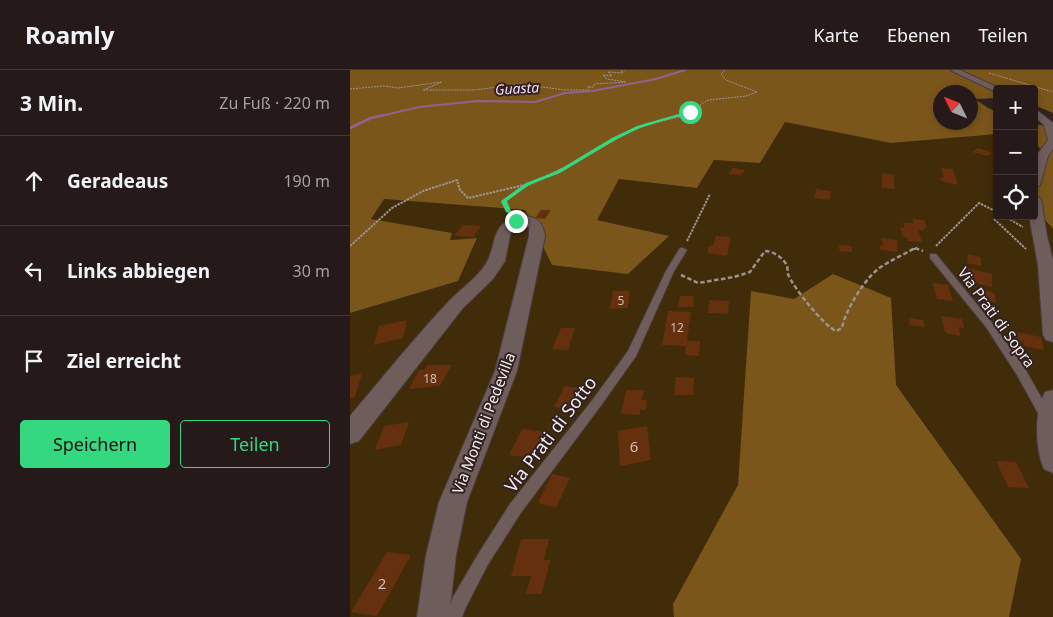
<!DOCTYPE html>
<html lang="de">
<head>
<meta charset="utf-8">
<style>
	:root { --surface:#251a19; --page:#312726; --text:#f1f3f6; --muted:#a3a1a2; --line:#423838; --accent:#34d881 }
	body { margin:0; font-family:"Noto Sans",sans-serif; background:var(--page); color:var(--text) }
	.controls { position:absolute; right:15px; top:15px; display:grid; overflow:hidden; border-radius:5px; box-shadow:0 2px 8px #0003 }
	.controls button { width:45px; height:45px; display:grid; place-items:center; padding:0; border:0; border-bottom:1px solid var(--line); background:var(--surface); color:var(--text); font:25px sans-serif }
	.compass { position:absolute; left:583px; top:15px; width:45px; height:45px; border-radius:50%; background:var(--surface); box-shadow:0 2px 8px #0003; rotate:313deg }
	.stop { position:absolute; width:15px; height:15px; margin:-11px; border:4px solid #34d881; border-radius:50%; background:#fff }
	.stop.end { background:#34d881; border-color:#fff; box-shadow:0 1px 5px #0008 }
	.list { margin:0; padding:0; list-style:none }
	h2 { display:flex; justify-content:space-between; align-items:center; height:65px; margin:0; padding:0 20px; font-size:21px }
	h2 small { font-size:16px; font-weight:400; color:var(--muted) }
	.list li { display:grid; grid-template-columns:32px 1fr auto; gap:15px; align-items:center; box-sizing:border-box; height:90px; padding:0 20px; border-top:1px solid var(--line) }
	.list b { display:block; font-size:19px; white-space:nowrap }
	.list em { font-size:16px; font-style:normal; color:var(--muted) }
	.actions { display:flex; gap:10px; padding:15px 20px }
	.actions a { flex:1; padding:11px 0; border:1px solid var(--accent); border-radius:5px; text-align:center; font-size:18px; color:var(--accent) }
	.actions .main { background:var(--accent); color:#111 }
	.icon { flex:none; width:28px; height:28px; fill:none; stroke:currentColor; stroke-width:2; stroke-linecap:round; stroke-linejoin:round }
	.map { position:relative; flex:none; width:703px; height:547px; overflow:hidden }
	header { display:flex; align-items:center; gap:30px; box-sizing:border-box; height:70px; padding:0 25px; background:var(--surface); border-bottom:1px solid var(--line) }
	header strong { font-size:24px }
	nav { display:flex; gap:28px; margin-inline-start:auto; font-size:18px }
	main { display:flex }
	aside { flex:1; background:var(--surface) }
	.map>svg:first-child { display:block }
	.green { fill:#412c09 }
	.forest { fill:#7b561b; fill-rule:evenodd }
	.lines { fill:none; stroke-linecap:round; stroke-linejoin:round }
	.stream-far1 { stroke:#92628f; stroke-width:2 }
	.stream { stroke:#92628f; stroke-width:2.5 }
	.building { fill:#65300e }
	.lane-casing { stroke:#493d3d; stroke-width:2 }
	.street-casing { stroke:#493d3d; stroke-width:2 }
	.path-far2 { stroke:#9e9191; stroke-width:1; stroke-dasharray:2 1; stroke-linecap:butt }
	.path-far1 { stroke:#9e9191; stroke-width:2; stroke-dasharray:2.5 1; stroke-linecap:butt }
	.path { stroke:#9e9191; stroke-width:2.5; stroke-dasharray:4.5 2.5; stroke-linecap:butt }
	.lane { fill:#6f5d5c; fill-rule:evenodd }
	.street { fill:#6f5d5c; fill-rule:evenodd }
	.route { fill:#34d881 }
	.labels { text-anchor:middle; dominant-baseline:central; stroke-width:4; stroke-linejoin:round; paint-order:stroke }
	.number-label { font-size:12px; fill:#d3beb5 }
	.far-water-label { font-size:14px; font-style:italic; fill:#f7daf4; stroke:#312221 }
	.street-label { font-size:15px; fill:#f8eded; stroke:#312221 }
	.near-number-label { font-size:15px; fill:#d3beb5 }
	.near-street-label { font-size:18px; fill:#f8eded; stroke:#312221 }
</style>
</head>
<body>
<header>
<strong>Roamly</strong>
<nav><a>Karte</a><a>Ebenen</a><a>Teilen</a></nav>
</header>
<main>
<aside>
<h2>3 Min.<small>Zu Fuß · 220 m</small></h2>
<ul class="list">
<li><svg class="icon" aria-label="ahead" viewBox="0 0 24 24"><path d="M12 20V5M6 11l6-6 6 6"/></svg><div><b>Geradeaus</b></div><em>190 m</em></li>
<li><svg class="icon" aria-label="left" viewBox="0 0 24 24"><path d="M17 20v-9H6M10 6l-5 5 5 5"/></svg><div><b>Links abbiegen</b></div><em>30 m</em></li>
<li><svg class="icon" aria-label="arrive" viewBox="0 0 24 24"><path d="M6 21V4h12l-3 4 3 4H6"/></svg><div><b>Ziel erreicht</b></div></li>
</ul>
<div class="actions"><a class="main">Speichern</a><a>Teilen</a></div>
</aside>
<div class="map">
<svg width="703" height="547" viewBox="0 0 703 547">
	<rect width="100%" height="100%" fill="#312221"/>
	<!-- green -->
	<path class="green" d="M 435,52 L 541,73 L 647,64 L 647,146 L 684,146 L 684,137 L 703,159 L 703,547 L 0,547 L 0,243 L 108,211 L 126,168 L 100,170 L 101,163 L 21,149 L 34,129 L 175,140 L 202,195 L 318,166 L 246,150 L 269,109 L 347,118 L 364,90 L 410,93 Z"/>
	<!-- forest -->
	<path class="forest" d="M 0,0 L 703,0 L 703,43 L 684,35 L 684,19 L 647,19 L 647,28 L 625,29 L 638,38 L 647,42 L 647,64 L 541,73 L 435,52 L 410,93 L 364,90 L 347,118 L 269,109 L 247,150 L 319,166 L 278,204 L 202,195 L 175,140 L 34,129 L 21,149 L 102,163 L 100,170 L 127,168 L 108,211 L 0,243 ZM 590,22 L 620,22 L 620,52 L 590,52 Z
		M 684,54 L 703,57 L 703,159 L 684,137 L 684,103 L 690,78 L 684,75 Z
		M 483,204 L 541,228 L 546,315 L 671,489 L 659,547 L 324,547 L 323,534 L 388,415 L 401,221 L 444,229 Z"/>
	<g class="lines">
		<!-- stream-far1 -->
		<path class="stream-far1" d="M 27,47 L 69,37 L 128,31 L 185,32 L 215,23 L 242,21 L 306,9 L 335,0"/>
		<!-- stream -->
		<path class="stream" d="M 0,58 L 21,48 L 33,45"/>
	</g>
	<!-- building -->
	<path class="building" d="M 628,78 L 643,83 L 637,86 L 622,82 Z
		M 383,98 L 395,100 L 391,105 L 378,104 Z
		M 591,98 L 603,99 L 608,115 L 591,111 L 590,108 L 594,108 Z
		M 532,103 L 544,105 L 544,119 L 532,118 Z
		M 466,119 L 481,121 L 480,130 L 464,128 Z
		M 191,140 L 201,140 L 195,149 L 185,148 Z
		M 562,149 L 574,150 L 577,158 L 573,158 L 574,161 L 568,160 L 572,172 L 558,171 L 557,167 L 552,166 L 550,157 L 555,158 L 553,153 L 564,153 Z
		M 113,155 L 131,156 L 123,167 L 104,166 Z
		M 366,166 L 381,167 L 377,186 L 357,183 L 359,176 L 363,176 Z
		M 531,168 L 547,170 L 548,182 L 530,180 L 530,176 L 533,176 Z
		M 488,175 L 501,176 L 503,182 L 490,181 Z
		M 618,184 L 631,187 L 631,196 L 617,193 Z
		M 618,198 L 642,204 L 642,217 L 617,211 Z
		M 582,213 L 598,215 L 603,231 L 587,229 Z
		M 634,220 L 645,223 L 646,233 L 635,230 Z
		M 263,221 L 280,221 L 278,238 L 260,239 Z
		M 330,226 L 344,226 L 343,237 L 328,237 Z
		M 359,230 L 379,231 L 378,244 L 358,243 Z
		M 318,241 L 341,242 L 337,271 L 350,271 L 349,286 L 335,285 L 336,276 L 312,275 Z
		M 591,246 L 612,249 L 614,258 L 609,257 L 610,266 L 595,263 Z
		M 559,248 L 573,250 L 575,257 L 560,255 Z
		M 57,250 L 53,268 L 24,275 L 29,256 Z
		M 211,258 L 225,258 L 218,280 L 202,279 Z
		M 663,261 L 691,267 L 694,280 L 674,276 L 674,272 L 665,270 Z
		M 77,295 L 102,295 L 90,316 L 59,319 L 69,300 L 74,300 Z
		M 12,303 L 5,327 L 0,328 L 0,306 Z
		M 326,307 L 344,308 L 343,325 L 324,325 Z
		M 215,316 L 233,319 L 223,340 L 204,337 Z
		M 276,320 L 294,320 L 292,330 L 297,330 L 296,340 L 290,340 L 290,345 L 271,344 Z
		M 59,352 L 51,375 L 25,380 L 34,356 Z
		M 297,356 L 301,390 L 270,396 L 268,361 Z
		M 172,359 L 194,362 L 181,388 L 159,385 Z
		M 646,391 L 666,392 L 679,418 L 658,417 Z
		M 202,404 L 220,408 L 206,438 L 188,433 Z
		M 171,469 L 199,469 L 194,490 L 200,490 L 192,524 L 176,524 L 181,506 L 161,506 Z
		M 37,482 L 61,485 L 27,546 L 1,542 Z"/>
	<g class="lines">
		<!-- lane casing -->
		<g class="lane-casing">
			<path id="lane" d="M 330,178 L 333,178 L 337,180 L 324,201 L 286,286 L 252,334 L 170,444 L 137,496 L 116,537 L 112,547 L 96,547 L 103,527 L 127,486 L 160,434 L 244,328 L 278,281 L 316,201 Z
				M 580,184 L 586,184 L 642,253 L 675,299 L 703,348 L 703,364 L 699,363 L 667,305 L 636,257 L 580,188 Z"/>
		</g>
		<!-- street casing -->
		<g class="street-casing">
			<path id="street" d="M 600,0 L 610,0 L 651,19 L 644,21 Z
				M 684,38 L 703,53 L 703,79 L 698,86 L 690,115 L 684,119 L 684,93 L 686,86 L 698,70 L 694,55 L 684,46 Z
				M 684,125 L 691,129 L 697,166 L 703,190 L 703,272 L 696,270 L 693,265 L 688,195 L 679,146 L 684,146 Z
				M 170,146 C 185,145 193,151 195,166 L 167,301 L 117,432 L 106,485 L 99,547 L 67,547 L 76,485 L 89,432 L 145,301 L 179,166 L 179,157 L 171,155 L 161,161 L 155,191 L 143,209 L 113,238 L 9,371 L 0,374 L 0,346 C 33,307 65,267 100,230 C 111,219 124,210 133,198 C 150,176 136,155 170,146 Z
				M 703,320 L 703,403 L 694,399 C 685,378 684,344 695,322 Z"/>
		</g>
		<!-- path-far2 -->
		<path class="path-far2" d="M 639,3 L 703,22
			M 0,19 L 34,16 L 48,18 L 92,12 L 73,20 L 125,20 L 170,14 L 215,20 L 239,20 L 238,16 L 243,18 L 244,14 L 276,12 L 257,9 L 253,5 L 262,6 L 258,2 L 273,3 L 271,0 L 275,0
			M 332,47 L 358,30 L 396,26 L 407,22 L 376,10 L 371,4 L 375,0"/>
		<!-- path-far1 -->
		<path class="path-far1" d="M 160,142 L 154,131 L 174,117 L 218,96 L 280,61 L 297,54 L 335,45
			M 654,146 L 673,157
			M 644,149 L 676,179
			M 337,171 L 360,124
			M 0,176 L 42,138 L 73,121 L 107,110 L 110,120 L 118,128 L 174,115
			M 586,176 L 629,133 L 647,142
			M 563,179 L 569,179"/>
		<!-- path -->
		<path class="path" d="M 565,178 L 573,181
			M 331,205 L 348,213 L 384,207 L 400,202 L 415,181 C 423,181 434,188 437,196 C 438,198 437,201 438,204 C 442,216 475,257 486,261 L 492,258 C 495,241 514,210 528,199 C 539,191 553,185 565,178"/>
		<!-- lane -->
		<use href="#lane" class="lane"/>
		<!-- street -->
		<use href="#street" class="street"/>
	</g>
	<!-- route -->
	<path class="route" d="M 339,41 L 342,42 L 290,58 L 265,70 L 210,103 L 179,115 L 157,131 L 161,141 L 173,146 L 168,153 L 163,151 L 167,147 L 156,142 L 151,131 L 176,113 L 207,101 L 262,68 L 287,56 Z"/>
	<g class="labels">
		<!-- number labels -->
		<g class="number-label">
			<text x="271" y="230">5</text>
			<text x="327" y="257">12</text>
			<text x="80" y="308">18</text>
		</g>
		<!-- far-water labels -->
		<g class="far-water-label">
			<text transform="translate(167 18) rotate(-3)">Guasta</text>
		</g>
		<!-- street labels -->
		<g class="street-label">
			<text transform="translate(647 247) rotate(54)">Via Prati di Sopra</text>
			<text transform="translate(133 353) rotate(-69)">Via Monti di Pedevilla</text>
		</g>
		<!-- near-number labels -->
		<g class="near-number-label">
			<text x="284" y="376">6</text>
			<text x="32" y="513">2</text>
		</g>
		<!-- near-street labels -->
		<g class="near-street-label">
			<text transform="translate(200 364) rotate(-53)">Via Prati di Sotto</text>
		</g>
	</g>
</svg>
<div class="controls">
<button>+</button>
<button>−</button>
<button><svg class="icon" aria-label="locate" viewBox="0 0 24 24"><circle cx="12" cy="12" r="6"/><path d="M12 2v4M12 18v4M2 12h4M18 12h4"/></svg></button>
</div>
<svg class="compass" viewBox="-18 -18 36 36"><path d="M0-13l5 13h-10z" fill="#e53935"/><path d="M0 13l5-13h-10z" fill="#a3a1a2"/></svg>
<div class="stop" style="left:340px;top:42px"></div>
<div class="stop end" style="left:166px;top:151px"></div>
</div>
</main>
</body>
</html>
